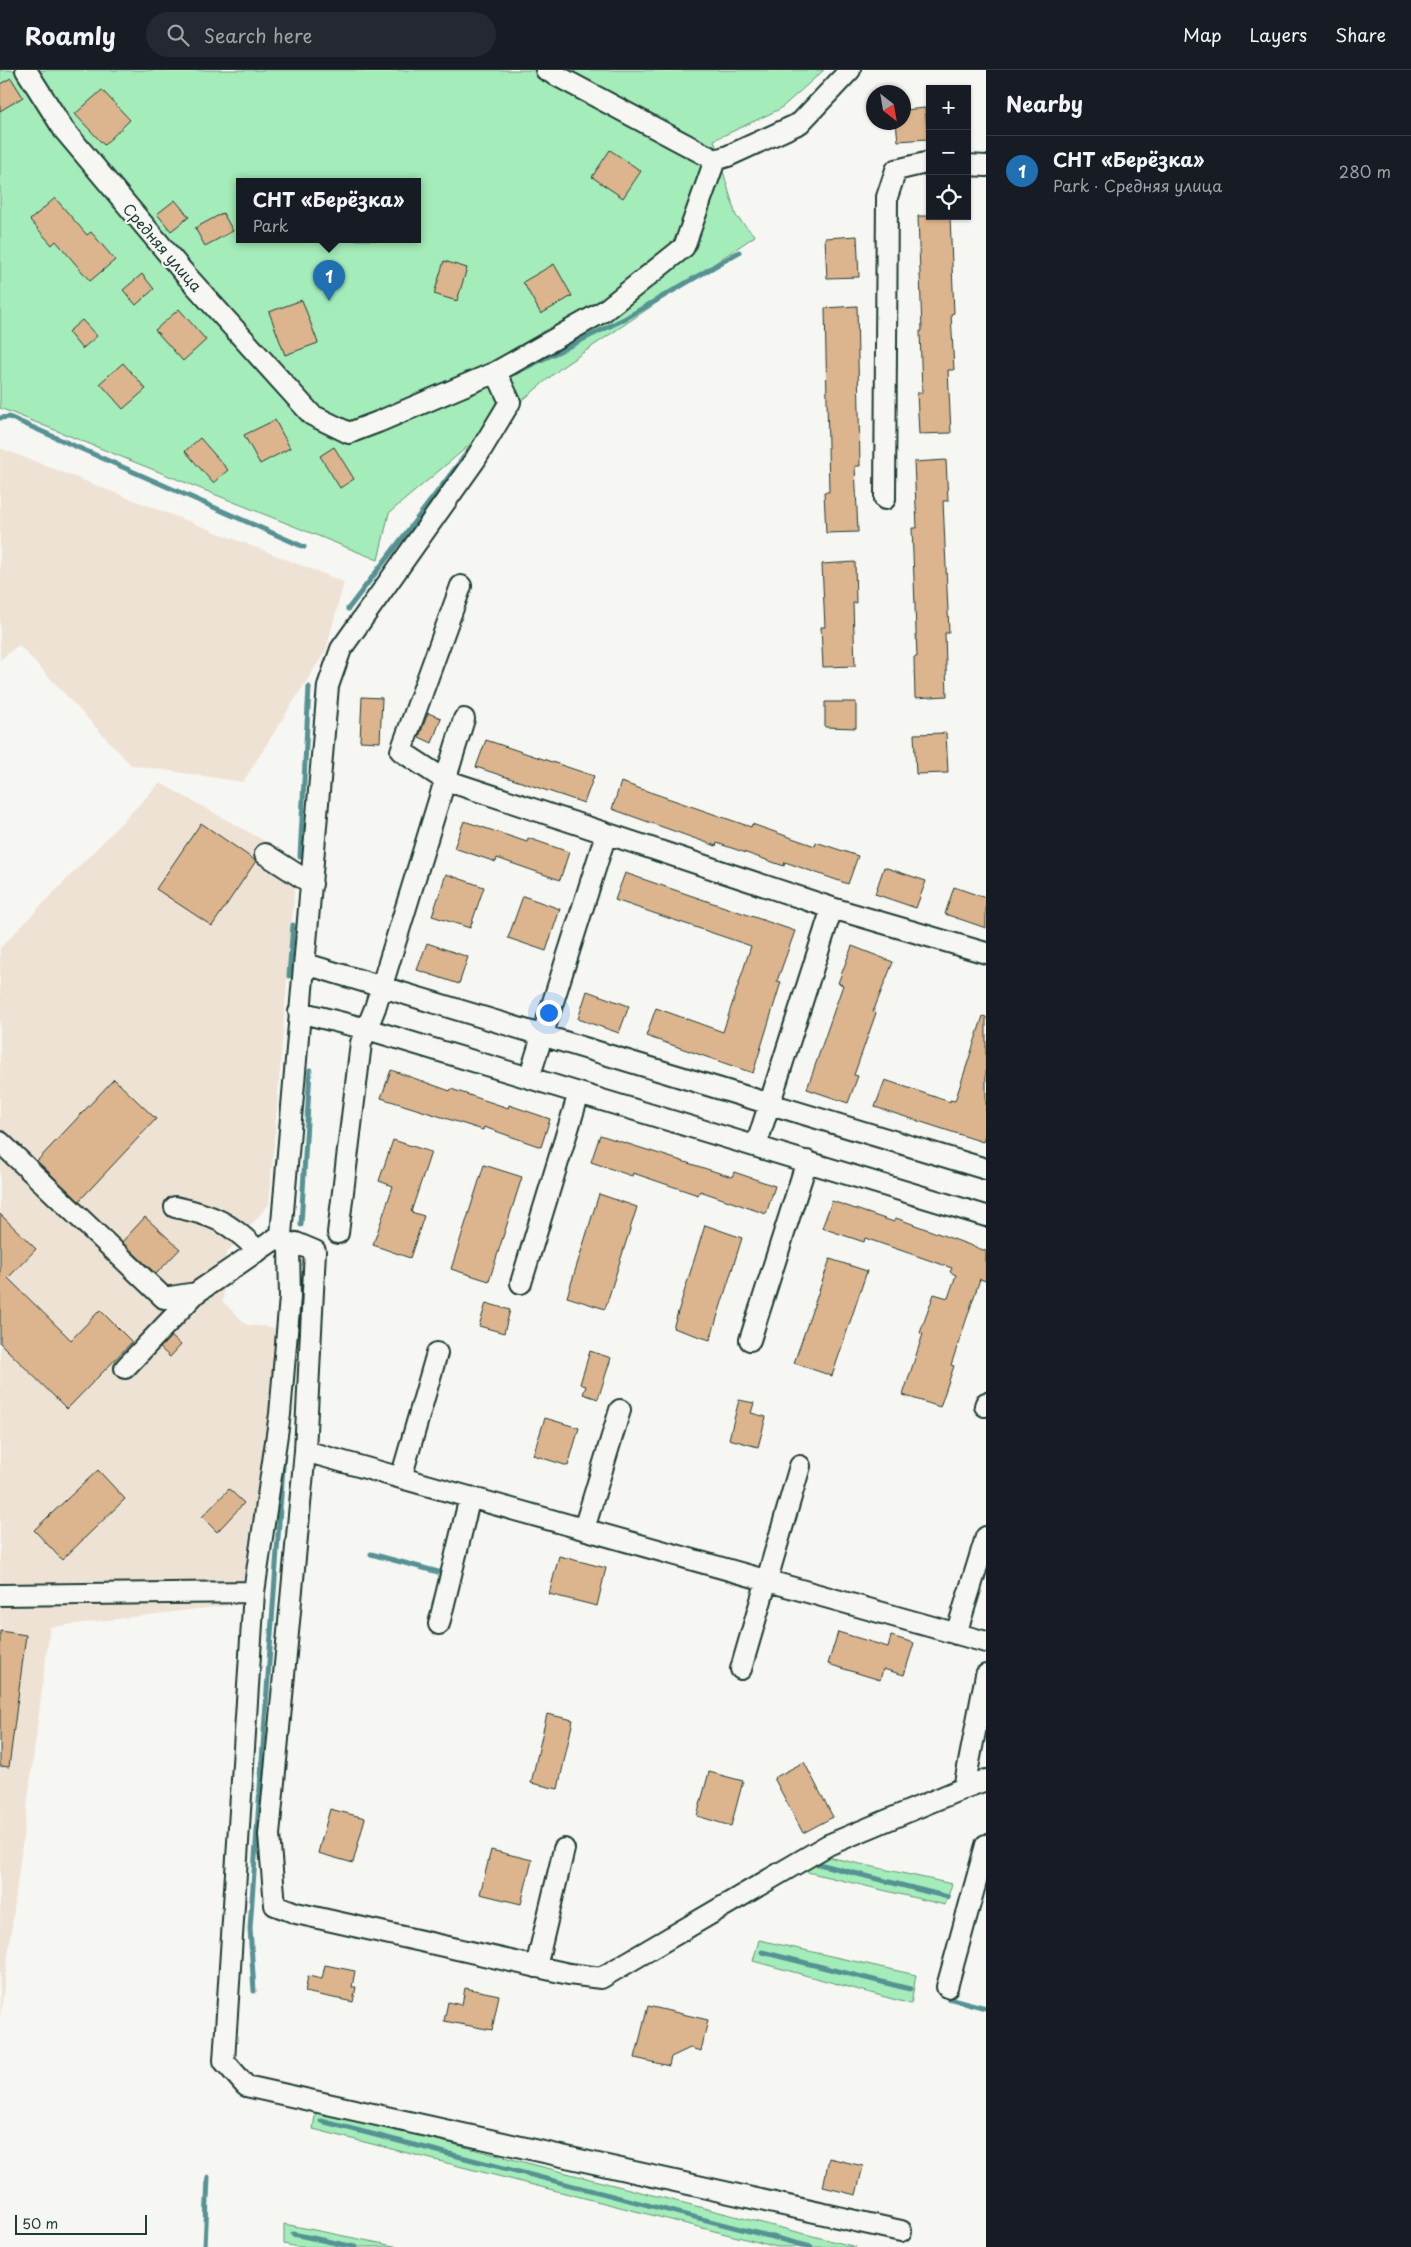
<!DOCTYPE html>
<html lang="en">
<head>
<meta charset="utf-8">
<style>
	:root { --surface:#171b24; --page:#242831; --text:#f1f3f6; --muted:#9ea1a6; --line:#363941; --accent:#1f6fb2 }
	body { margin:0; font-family:"Playpen Sans",sans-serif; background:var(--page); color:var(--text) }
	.controls { position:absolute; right:15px; top:15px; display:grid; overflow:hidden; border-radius:0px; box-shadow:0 1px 4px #0004 }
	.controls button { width:45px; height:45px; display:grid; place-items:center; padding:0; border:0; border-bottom:1px solid var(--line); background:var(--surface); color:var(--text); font:25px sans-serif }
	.compass { position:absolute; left:866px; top:15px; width:45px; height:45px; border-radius:50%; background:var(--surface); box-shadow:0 1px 4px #0004; rotate:149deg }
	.scale { position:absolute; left:15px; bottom:12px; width:132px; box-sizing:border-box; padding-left:5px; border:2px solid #1f3d34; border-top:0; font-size:14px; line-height:18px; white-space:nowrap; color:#1f3d34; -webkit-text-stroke:4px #f6f6f2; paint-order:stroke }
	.you { position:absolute; left:548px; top:942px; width:18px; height:18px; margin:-12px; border:4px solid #fff; border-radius:50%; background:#1a73e8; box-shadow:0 0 0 8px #1a73e833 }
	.badge { display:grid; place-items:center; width:32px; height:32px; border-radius:50%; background:var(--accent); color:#fff; font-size:16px; font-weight:700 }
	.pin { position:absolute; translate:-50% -41px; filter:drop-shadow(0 1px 2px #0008) }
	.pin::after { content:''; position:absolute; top:26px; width:18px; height:15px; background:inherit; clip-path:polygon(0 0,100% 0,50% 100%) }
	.popup { position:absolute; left:236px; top:108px; width:185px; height:65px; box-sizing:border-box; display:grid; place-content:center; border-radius:0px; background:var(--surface); filter:drop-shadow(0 1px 4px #0005); font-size:16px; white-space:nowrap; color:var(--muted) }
	.popup b { font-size:19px; color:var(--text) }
	.popup::after { content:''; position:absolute; left:50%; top:100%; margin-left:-10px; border:10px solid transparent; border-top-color:var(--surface) }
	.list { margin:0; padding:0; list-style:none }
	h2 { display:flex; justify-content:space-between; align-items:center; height:65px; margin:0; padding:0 20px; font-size:21px }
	h2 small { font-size:16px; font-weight:400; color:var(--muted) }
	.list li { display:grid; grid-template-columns:32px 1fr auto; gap:15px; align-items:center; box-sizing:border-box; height:70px; padding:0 20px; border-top:1px solid var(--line) }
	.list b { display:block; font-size:19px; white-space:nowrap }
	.list p { margin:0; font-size:16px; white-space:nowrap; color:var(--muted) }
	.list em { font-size:16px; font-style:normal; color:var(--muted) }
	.icon { flex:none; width:28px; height:28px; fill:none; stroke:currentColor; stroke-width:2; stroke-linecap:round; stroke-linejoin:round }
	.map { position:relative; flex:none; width:986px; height:2177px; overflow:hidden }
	header { display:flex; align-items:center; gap:30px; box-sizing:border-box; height:70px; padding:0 25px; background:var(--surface); border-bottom:1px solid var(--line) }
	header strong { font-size:24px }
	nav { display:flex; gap:28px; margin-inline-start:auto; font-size:18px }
	.search { width:350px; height:45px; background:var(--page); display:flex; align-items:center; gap:12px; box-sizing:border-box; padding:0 18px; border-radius:28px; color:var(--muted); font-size:19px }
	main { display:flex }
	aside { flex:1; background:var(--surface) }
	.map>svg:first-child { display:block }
	.built { fill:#eee2d4 }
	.green { fill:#a4ecb9; stroke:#629476; fill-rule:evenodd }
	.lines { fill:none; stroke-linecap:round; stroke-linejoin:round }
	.stream { stroke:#569293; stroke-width:5 }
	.building { fill:#dcb48d; stroke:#1f3d34 }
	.minor-casing { stroke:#1f3d34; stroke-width:24 }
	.minor { stroke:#f6f6f2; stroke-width:20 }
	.labels { text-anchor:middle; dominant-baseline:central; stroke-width:4; stroke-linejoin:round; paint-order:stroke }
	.street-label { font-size:15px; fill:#1f3d34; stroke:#f6f6f2 }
</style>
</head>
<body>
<header>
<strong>Roamly</strong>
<div class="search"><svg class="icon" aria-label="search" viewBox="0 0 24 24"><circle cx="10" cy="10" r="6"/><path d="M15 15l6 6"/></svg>Search here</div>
<nav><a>Map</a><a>Layers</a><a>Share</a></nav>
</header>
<main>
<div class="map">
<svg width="986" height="2177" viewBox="0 0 986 2177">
	<rect width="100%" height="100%" fill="#f6f6f2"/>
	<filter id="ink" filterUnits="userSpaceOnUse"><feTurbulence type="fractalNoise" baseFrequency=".02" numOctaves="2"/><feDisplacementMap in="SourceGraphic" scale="10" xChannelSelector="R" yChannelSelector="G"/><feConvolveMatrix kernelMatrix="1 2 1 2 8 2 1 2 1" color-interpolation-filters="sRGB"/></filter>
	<g filter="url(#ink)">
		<!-- built -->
		<path class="built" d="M 0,378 L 344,512 L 326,580 L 243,712 L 131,695 L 19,575 L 0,590 Z
			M 160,713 L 297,789 L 269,1134 L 226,1184 L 223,1232 L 247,1255 L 279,1258 L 265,1371 L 239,1534 L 50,1557 L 0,1948 L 0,878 Z"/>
		<!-- green -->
		<path class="green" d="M 0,0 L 824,0 L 780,39 L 714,70 L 736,146 L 755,166 L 562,297 L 389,443 L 378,490 L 0,338 ZM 240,112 L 418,112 L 418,170 L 240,170 Z
			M 828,1787 L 952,1814 L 945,1835 L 803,1801 Z
			M 759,1870 L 916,1905 L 911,1934 L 753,1891 Z
			M 316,2039 L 856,2177 L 777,2177 L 313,2059 Z
			M 284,2154 L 399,2177 L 297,2177 L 284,2174 Z"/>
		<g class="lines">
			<!-- stream -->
			<path class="stream" d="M 515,303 L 626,248 L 739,182
				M 0,348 L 9,347 L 304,477
				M 348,539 L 473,375
				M 300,787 L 309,617
				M 289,906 L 293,855
				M 301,1155 L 310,1000
				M 371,1484 L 442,1503
				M 811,1792 L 948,1827
				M 762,1882 L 910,1919
				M 254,1921 L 250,1858 L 284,1383
				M 948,1928 L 986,1938
				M 321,2051 L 811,2177
				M 293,2164 L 355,2177
				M 205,2177 L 208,2107"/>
		</g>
		<!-- building -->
		<path class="building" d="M 11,8 L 23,27 L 0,41 L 0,14 Z
			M 102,20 L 130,50 L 104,75 L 75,44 Z
			M 925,38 L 928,69 L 898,71 L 896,52 L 904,52 L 904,40 Z
			M 610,80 L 641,101 L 623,128 L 592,107 Z
			M 55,128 L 87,165 L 91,162 L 115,190 L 90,211 L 56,171 L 52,175 L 30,150 Z
			M 175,130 L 189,147 L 171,161 L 157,144 Z
			M 223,143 L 233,161 L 205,176 L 195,158 Z
			M 918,146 L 950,146 L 954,243 L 951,244 L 954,300 L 948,300 L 951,363 L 919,364 L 917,323 L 922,323 L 920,261 L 922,261 Z
			M 857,166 L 859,207 L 827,208 L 825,168 Z
			M 444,191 L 467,198 L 457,231 L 434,224 Z
			M 554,194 L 572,226 L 541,244 L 523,212 Z
			M 142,204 L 154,219 L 136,235 L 123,220 Z
			M 302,230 L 318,273 L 285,285 L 269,242 Z
			M 857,236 L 860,396 L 855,396 L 858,462 L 826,463 L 824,422 L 829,422 L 825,238 Z
			M 179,239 L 206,270 L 183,291 L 155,260 Z
			M 82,250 L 97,266 L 82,279 L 68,262 Z
			M 123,293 L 146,319 L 123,339 L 100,313 Z
			M 275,350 L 290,378 L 260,394 L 244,365 Z
			M 200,368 L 228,400 L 213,413 L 185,381 Z
			M 334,377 L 354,409 L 340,418 L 320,386 Z
			M 946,390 L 948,431 L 943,431 L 949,563 L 945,563 L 947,626 L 915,628 L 914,587 L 917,587 L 912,458 L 917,458 L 914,392 Z
			M 855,492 L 856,533 L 853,533 L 855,596 L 823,597 L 821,557 L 825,557 L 822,494 Z
			M 362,627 L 382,628 L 380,672 L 360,671 Z
			M 825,632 L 856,632 L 856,658 L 825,657 Z
			M 428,643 L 441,648 L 432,673 L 419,667 Z
			M 946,663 L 948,703 L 916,704 L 914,664 Z
			M 486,670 L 594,706 L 584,733 L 476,697 Z
			M 621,712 L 751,757 L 752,754 L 815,776 L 816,772 L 858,786 L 848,814 L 785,792 L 784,796 L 717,773 L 716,776 L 612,739 Z
			M 464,751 L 527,772 L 528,768 L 569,782 L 560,810 L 497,788 L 496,792 L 454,778 Z
			M 201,753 L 256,791 L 212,856 L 156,819 Z
			M 884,797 L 926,811 L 916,838 L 875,824 Z
			M 625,803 L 795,861 L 777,911 L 781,912 L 753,1003 L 646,966 L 656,938 L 723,962 L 751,876 L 615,830 Z
			M 446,804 L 484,817 L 470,858 L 432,846 Z
			M 954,817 L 986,828 L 986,858 L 945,844 Z
			M 523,826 L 560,839 L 546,881 L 508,868 Z
			M 427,873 L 468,887 L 459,914 L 417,900 Z
			M 852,876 L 893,892 L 873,942 L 876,943 L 854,1005 L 858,1006 L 848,1033 L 807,1019 L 843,915 L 838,913 Z
			M 587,921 L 629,936 L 619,963 L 578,949 Z
			M 983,946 L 986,947 L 986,1062 L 983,1072 L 875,1037 L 885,1010 L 950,1032 L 950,1030 L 955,1031 Z
			M 391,1000 L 450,1021 L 451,1019 L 508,1038 L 509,1035 L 550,1049 L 541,1077 L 484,1057 L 483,1060 L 381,1028 Z
			M 114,1009 L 156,1049 L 79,1131 L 37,1091 Z
			M 600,1065 L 732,1107 L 734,1102 L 775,1116 L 766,1144 L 700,1121 L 698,1125 L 633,1103 L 632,1106 L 591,1092 Z
			M 393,1070 L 431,1082 L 411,1142 L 424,1146 L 410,1188 L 373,1175 L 393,1116 L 379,1111 Z
			M 484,1095 L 522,1107 L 489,1211 L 451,1199 Z
			M 599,1124 L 637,1137 L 605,1239 L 567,1227 Z
			M 832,1131 L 894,1152 L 896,1148 L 986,1181 L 986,1211 L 980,1209 L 951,1295 L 954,1296 L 940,1337 L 903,1325 L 923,1264 L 920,1263 L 934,1224 L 948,1228 L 956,1205 L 950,1202 L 952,1198 L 865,1168 L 864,1172 L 822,1158 Z
			M 0,1144 L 36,1179 L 8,1208 L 71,1270 L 100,1240 L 132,1272 L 67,1339 L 0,1273 Z
			M 145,1147 L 180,1179 L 156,1204 L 122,1172 Z
			M 705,1155 L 742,1168 L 710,1270 L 673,1258 Z
			M 830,1189 L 867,1201 L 832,1306 L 794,1293 Z
			M 486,1233 L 510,1240 L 504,1263 L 479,1256 Z
			M 171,1266 L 181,1275 L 170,1287 L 160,1278 Z
			M 590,1281 L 611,1288 L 598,1329 L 583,1324 L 586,1316 L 580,1314 Z
			M 739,1330 L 754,1333 L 751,1343 L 766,1347 L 758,1377 L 729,1369 Z
			M 545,1348 L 579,1358 L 568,1396 L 533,1385 Z
			M 98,1400 L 125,1429 L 62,1490 L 34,1460 Z
			M 229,1419 L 244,1433 L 217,1462 L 202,1447 Z
			M 559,1486 L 606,1498 L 597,1536 L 549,1524 Z
			M 0,1561 L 26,1565 L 9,1697 L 0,1696 Z
			M 838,1562 L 888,1577 L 891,1566 L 914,1573 L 904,1605 L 883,1599 L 880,1610 L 828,1594 Z
			M 547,1644 L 573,1650 L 558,1719 L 531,1713 Z
			M 804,1692 L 833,1747 L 803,1763 L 774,1708 Z
			M 709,1702 L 743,1711 L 731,1756 L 697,1746 Z
			M 330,1739 L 365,1748 L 353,1793 L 318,1783 Z
			M 491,1780 L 532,1790 L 521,1834 L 480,1824 Z
			M 325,1895 L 355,1901 L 352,1917 L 356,1917 L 353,1932 L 305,1922 L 308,1906 L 322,1909 Z
			M 465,1918 L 499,1925 L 492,1960 L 444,1951 L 448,1932 L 462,1935 Z
			M 648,1936 L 708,1950 L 701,1981 L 690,1978 L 671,1987 L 669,1996 L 635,1988 Z
			M 829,2088 L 863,2096 L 856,2125 L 823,2117 Z"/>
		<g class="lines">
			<!-- minor casing -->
			<g class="minor-casing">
				<path id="minor" d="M 26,0 L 64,60 L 185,204 L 312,345 L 349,363 L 378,352 L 496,302 L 604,241 L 684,177 L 715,90
					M 546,0 L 715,90 L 728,86 L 800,53 L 850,0
					M 967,95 L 986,96
					M 496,302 L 510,332 L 475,390 L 341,579 L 328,616 C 313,799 296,982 281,1165 L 289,1179 L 296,1173 L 315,1181 L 305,1381 L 269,1765 L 275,1835 L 296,1843 L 569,1904 L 601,1908 L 828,1775 L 964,1718 L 986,1605
					M 885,429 L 887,127 L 896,100 L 930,92
					M 461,516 L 401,681 L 445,710 L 832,838 L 986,883
					M 265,784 L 312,814
					M 306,894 L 986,1099
					M 299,942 L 367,959 L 986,1146
					M 529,1008 L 606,764
					M 0,1072 L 164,1228 L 196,1223 L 281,1165
					M 756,1076 L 832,838
					M 175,1137 C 213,1145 230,1152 258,1181
					M 338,1163 L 361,973 L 375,938 L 464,649
					M 289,1179 L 290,1227 L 280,1344 L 254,1522 L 224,1991 L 246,2016 L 901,2161
					M 521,1213 L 579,1023
					M 750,1270 L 807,1091
					M 125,1298 L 196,1223
					M 985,1336 L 986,1333
					M 305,1381 L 986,1572
					M 401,1408 L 437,1283
					M 584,1459 L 620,1340
					M 0,1525 L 254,1522
					M 439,1554 L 470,1427
					M 956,1564 L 986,1467
					M 741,1599 L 800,1396
					M 964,1718 L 986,1710
					M 536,1897 L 564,1779
					M 947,1917 L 986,1775"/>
			</g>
			<!-- minor -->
			<use href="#minor" class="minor"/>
		</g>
	</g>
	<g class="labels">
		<!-- street labels -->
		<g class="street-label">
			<text transform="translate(163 177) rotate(49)">Средняя улица</text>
		</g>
	</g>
</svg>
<div class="controls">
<button>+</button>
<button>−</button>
<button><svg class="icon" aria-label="locate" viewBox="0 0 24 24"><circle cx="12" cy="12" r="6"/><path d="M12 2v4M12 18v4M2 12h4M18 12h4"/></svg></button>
</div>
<svg class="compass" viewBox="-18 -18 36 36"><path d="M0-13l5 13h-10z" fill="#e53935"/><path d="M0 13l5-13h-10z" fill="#9ea1a6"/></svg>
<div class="scale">50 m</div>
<div class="you"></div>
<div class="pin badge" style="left:329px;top:231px">1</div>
<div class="popup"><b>СНТ «Берёзка»</b>Park</div>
</div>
<aside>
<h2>Nearby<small></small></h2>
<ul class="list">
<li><span class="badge">1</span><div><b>СНТ «Берёзка»</b><p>Park · Средняя улица</p></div><em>280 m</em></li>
</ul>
</aside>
</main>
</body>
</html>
